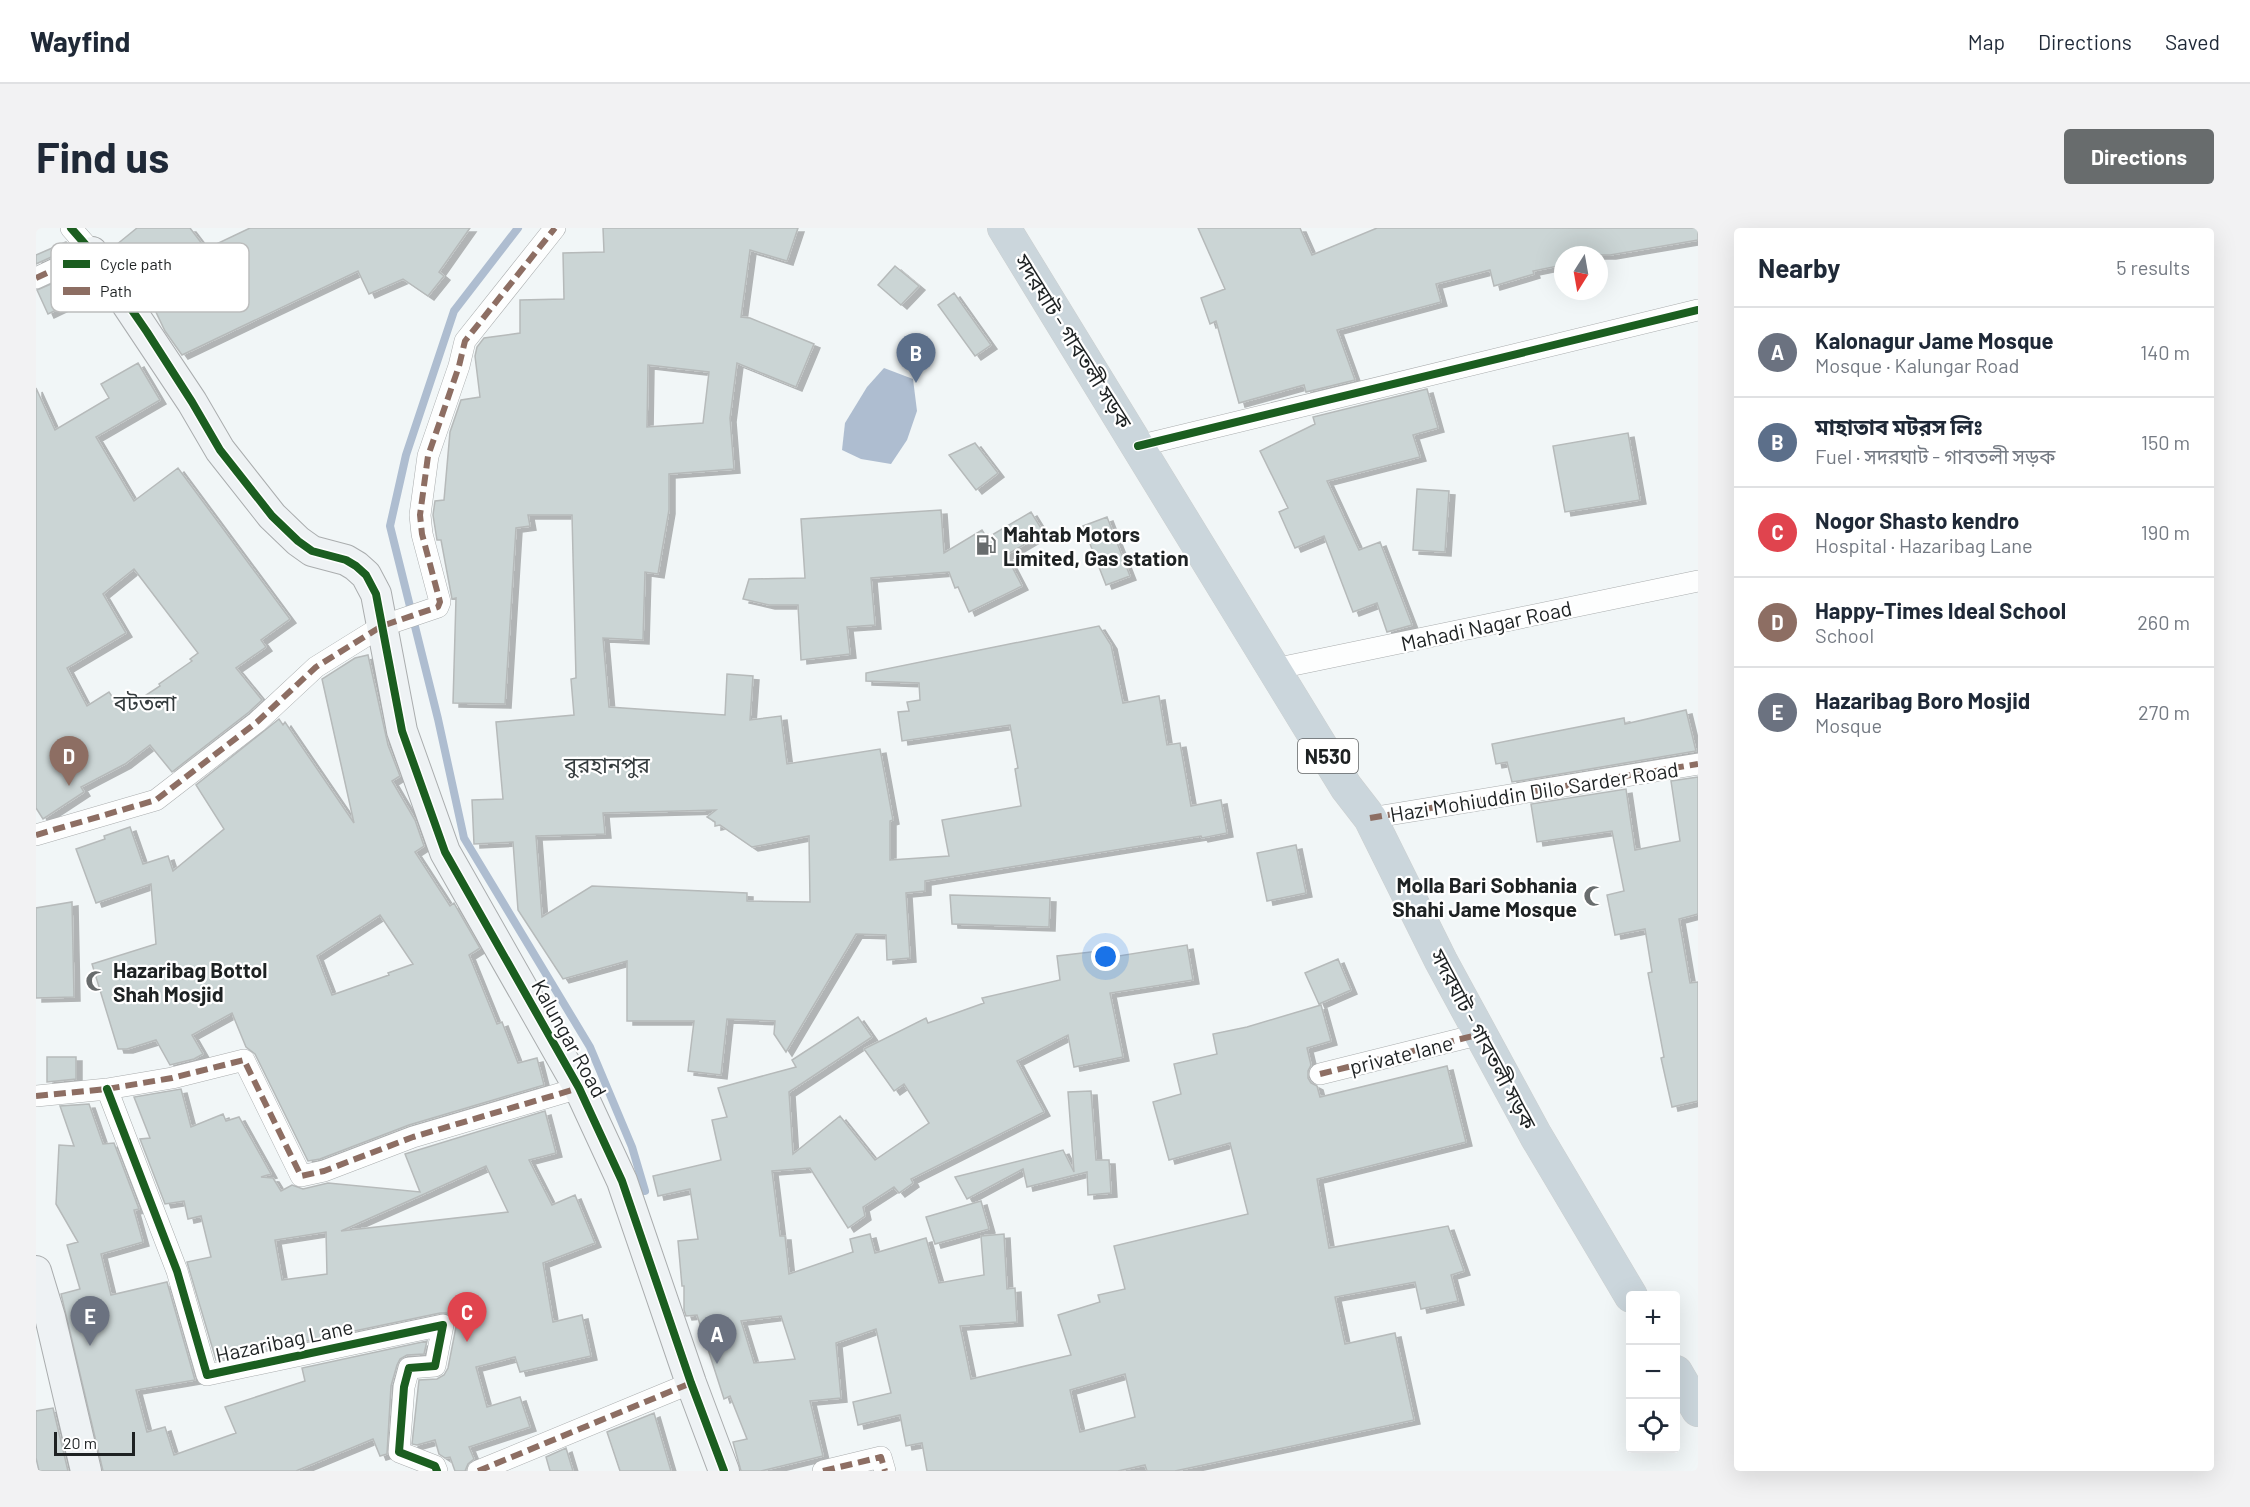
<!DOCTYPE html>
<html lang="en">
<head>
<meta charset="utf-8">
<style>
	:root { --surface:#fff; --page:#f2f2f3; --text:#1f2937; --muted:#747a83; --line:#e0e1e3; --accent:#686c6d }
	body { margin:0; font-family:Barlow,"Noto Sans Bengali",sans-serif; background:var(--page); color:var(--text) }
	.controls { position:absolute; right:18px; bottom:18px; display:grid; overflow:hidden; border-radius:6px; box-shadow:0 6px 24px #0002 }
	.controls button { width:54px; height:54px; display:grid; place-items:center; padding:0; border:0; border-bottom:2px solid var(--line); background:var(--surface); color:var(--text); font:30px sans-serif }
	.compass { position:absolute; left:1518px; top:18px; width:54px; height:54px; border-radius:50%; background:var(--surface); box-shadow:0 6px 24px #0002; rotate:191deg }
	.scale { position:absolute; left:18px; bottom:15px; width:81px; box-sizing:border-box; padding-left:6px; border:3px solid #1e2223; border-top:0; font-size:16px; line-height:21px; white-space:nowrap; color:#1e2223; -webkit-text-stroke:4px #fff; paint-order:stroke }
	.you { position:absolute; left:1070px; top:729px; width:21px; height:21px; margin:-15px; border:4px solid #fff; border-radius:50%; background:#1a73e8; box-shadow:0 0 0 9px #1a73e833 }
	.badge { display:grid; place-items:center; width:39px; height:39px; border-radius:50%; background:var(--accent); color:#fff; font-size:20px; font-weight:700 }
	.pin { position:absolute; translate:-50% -50px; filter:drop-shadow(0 2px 3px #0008) }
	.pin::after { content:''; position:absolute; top:32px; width:21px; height:18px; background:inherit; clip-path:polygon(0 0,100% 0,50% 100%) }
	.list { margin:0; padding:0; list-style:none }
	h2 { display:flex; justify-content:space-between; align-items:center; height:78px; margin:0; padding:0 24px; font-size:26px }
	h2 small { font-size:20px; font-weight:400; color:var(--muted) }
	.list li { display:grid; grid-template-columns:39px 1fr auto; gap:18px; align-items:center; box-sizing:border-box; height:90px; padding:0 24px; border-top:2px solid var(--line) }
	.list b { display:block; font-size:22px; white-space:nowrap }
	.list p { margin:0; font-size:20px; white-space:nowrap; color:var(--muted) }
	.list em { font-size:20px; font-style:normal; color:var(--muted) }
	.icon { flex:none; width:33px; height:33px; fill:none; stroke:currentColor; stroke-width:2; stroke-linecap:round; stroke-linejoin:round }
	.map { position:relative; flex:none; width:1662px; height:1243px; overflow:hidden; border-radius:6px }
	header { display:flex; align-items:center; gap:36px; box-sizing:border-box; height:84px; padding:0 30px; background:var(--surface); border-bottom:2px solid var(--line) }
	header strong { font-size:28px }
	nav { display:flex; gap:33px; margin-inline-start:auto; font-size:21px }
	.intro { display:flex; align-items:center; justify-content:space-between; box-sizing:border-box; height:144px; padding:0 36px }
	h1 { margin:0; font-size:42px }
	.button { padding:15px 27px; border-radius:6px; background:var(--accent); color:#fff; font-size:21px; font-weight:700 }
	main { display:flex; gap:36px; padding:0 36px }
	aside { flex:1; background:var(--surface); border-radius:6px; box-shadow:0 6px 24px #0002 }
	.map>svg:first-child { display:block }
	.water { fill:#aebdd0 }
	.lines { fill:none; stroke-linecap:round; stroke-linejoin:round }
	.stream { stroke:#aebdd0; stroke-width:8 }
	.building { fill:#cbd5d5; stroke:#b6baba; stroke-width:1.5; fill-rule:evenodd; filter:url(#shadow) }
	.street-casing { stroke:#aaadae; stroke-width:22 }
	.secondary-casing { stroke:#aaadae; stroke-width:32 }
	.highway-casing { stroke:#cdd0d0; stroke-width:34 }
	.street { stroke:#fdfefe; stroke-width:21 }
	.secondary { stroke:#eef2f4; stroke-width:30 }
	.highway { stroke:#cbd6dc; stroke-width:33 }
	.quiet { stroke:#8d6e63; stroke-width:6; stroke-dasharray:12 6; stroke-linecap:butt }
	.cycleway-casing { stroke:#fff; stroke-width:11 }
	.cycleway { stroke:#1b5e20; stroke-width:8 }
	.labels { text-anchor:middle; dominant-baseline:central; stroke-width:4.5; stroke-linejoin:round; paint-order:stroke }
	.shield { fill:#fff; stroke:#626465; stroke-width:1.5 }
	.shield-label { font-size:20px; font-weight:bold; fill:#1e2223 }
	.street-label { font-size:21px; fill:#1e2223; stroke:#fff }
	.poi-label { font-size:21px; font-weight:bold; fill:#1e2223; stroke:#fff; text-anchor:start }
	.neighbourhood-label { font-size:22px; fill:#353c3e; stroke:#fff }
	.key { fill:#fff; stroke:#bcbdbd; stroke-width:1.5 }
	.key-label { font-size:16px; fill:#1e2223 }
</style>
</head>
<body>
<header>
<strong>Wayfind</strong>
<nav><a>Map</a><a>Directions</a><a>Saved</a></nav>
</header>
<div class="intro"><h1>Find us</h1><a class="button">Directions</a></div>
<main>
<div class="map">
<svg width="1662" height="1243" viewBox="0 0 1662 1243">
	<defs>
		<filter id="shadow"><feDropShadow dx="6" dy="4" stdDeviation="0" flood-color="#0004"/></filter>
	</defs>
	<rect width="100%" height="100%" fill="#f1f6f7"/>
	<!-- water -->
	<path class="water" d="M 848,140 L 877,151 L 881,183 L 871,212 L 855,236 L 825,231 L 806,222 L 809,195 L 831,159 Z"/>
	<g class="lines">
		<!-- stream -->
		<path class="stream" d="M 482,0 L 418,83 L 370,227 L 354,298 L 402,491 L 428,610 L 554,819 L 596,919 L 609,963"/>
	</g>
	<!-- building -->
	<path class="building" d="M 101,0 L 154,0 L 170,21 L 214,0 L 434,0 L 403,44 L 408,48 L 392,68 L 367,51 L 333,66 L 322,43 L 146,127 L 129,103 L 99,40 L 80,17 Z
		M 567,0 L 762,0 L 751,33 L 714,22 L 705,89 L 714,90 L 778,116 L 760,159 L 701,135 L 694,190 L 698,241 L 633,246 L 633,282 L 622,346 L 609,344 L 607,412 L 567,410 L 573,479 L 689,487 L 691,446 L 717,448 L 714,492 L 745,488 L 751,536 L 844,521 L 857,592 L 854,593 L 854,632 L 913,628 L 906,592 L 985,578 L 979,541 L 982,540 L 974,497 L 866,513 L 862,484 L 873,483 L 871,474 L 884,472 L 883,455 L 830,453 L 830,445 L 1063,398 L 1075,417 L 1087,475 L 1123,468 L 1131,517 L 1144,515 L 1155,578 L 1185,572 L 1191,605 L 1166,610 L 1165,608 L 889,653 L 889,663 L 870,665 L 874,730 L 851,732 L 850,707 L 820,706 L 750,824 L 738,806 L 739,793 L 691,791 L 685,847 L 652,843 L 658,793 L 591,793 L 591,733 L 527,751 L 482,682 L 477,614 L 438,616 L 436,572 L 467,571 L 460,494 L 538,487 L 535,451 L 540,450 L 536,287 L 492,287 L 494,298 L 480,300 L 469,476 L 417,475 L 420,370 L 416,371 L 405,312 L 401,312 L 397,287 L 399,273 L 408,272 L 414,204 L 425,172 L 444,169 L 439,128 L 441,119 L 448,110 L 484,105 L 484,72 L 528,71 L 527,25 L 568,24 ZM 612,137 L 673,144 L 667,195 L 611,199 ZM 680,582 L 671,589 L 679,594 L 679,598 L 684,597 L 716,619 L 773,608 L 774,674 L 711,673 L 711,665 L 556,658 L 506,689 L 500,608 L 569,606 L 567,585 Z
		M 1162,0 L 1264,0 L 1276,27 L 1341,0 L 1662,0 L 1662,12 L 1574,27 L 1527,27 L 1527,37 L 1497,43 L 1498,46 L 1458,58 L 1454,42 L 1400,56 L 1405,74 L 1301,102 L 1319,152 L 1270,164 L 1268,157 L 1203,175 L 1180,93 L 1174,96 L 1165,70 L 1189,61 Z
		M 30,14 L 35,20 L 0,36 L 0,27 Z
		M 859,38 L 883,58 L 865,77 L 842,57 Z
		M 47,42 L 58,64 L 12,86 L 1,62 Z
		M 918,65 L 955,117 L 939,128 L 902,77 Z
		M 102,135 L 124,172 L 60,209 L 98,273 L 142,240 L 254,391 L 225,412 L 230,419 L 200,440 L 226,472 L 213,484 L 136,544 L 114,517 L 89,536 L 45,559 L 48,564 L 7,591 L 0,580 L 0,160 L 19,202 L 73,170 L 65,156 ZM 98,341 L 162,425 L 154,431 L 156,433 L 123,456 L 124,458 L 86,483 L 73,464 L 51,478 L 31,440 L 90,405 L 67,366 Z
		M 1391,161 L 1402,200 L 1377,207 L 1384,229 L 1291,253 L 1323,322 L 1344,314 L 1376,397 L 1351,404 L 1341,375 L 1317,384 L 1288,308 L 1259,320 L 1243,284 L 1252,280 L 1224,223 L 1279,196 L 1277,189 Z
		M 1592,205 L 1604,272 L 1529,284 L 1517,218 Z
		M 939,215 L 962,245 L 940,262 L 913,227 Z
		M 1381,261 L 1413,263 L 1409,324 L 1377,322 Z
		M 905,282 L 908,325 L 946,302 L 951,310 L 995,284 L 1008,305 L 970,327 L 986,358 L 933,384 L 922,359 L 919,360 L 913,344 L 835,350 L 839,397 L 811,399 L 814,426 L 765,432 L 762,377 L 733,377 L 707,371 L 713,351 L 769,350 L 765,291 Z
		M 1071,289 L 1094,348 L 1070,357 L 1047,298 Z
		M 332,427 L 352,517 L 364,548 L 356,553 L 379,592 L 388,618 L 379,624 L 414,678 L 418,675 L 444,720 L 433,727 L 461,796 L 466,794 L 482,835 L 501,830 L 508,857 L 373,897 L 284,931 L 272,933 L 219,826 L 210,819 L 196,785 L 156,807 L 167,826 L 158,831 L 134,837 L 120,812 L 91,821 L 82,821 L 56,736 L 120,716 L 115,656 L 60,675 L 40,621 L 69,611 L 68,608 L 94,599 L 107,636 L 132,628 L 137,643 L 188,601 L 160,557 L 243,491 L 247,497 L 249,494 L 318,595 L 286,451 L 319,430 ZM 344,687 L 377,736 L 352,745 L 353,747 L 296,767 L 281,728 Z
		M 1650,482 L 1660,523 L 1476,554 L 1471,534 L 1460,536 L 1456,516 L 1588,490 L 1589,496 Z
		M 1662,549 L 1662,686 L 1643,691 L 1654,755 L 1662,754 L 1662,873 L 1636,879 L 1625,830 L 1628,829 L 1612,745 L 1616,744 L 1609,701 L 1579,707 L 1571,667 L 1588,663 L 1576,603 L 1501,614 L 1495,576 L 1590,561 L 1599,622 L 1644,613 L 1635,553 Z
		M 1260,617 L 1270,665 L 1231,673 L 1221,625 Z
		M 914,667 L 1014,670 L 1013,699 L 916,696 Z
		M 36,674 L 38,769 L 0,770 L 0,680 Z
		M 1151,717 L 1157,752 L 1074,765 L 1087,829 L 1038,839 L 1032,807 L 981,833 L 1008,884 L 875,951 L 877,955 L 863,965 L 858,959 L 827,979 L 829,988 L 812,1000 L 774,940 L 736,943 L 744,1008 L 749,1008 L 753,1046 L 817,1024 L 814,1011 L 834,1006 L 839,1025 L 890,1010 L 903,1055 L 948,1047 L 945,1008 L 968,1006 L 971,1061 L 979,1060 L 981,1094 L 924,1098 L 935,1151 L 1035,1127 L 1022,1087 L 1064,1074 L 1062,1067 L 1089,1061 L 1078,1018 L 1212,986 L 1194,915 L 1133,932 L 1117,874 L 1145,866 L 1138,836 L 1181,826 L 1177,806 L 1211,799 L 1285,777 L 1295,813 L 1271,820 L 1275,837 L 1272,843 L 1272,850 L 1275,855 L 1281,858 L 1284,869 L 1411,838 L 1430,914 L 1281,951 L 1293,1020 L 1412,998 L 1428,1043 L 1415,1047 L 1422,1073 L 1385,1081 L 1379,1054 L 1299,1069 L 1309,1116 L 1359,1105 L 1378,1192 L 1139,1243 L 1111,1243 L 1109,1237 L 1082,1243 L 891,1243 L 886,1215 L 870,1218 L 864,1187 L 822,1197 L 817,1174 L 855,1165 L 840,1101 L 800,1115 L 805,1170 L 774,1173 L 787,1228 L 725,1243 L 705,1243 L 697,1214 L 711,1211 L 694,1168 L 688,1171 L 661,1087 L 650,1088 L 648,1082 L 648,1058 L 646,1058 L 642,1013 L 662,1011 L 654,961 L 622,968 L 617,948 L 685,932 L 676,892 L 691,889 L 682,860 L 760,839 L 756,832 L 822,789 L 836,809 L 753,864 L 757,926 L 804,888 L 839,932 L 893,895 L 868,856 L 858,863 L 828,821 L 890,790 L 892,795 L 948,775 L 946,770 L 1024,752 L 1021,728 L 1063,723 L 1064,731 ZM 745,1088 L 759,1131 L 718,1135 L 705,1093 ZM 1089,1146 L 1099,1189 L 1044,1204 L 1034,1162 Z
		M 1302,731 L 1315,762 L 1283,776 L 1269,745 Z
		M 11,829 L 40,829 L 40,851 L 11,854 Z
		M 145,861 L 155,899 L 187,886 L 190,893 L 203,889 L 235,946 L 225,949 L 237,950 L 245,963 L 256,957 L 267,961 L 292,955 L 384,964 L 369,926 L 509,883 L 520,925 L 493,932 L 516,977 L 539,967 L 559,1015 L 507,1035 L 517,1094 L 546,1087 L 555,1128 L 484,1144 L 479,1129 L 440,1139 L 451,1179 L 484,1169 L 494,1199 L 433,1219 L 438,1231 L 432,1236 L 429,1243 L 419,1243 L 414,1229 L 409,1230 L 403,1226 L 399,1212 L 381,1217 L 376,1216 L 383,1152 L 401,1151 L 408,1147 L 412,1140 L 420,1099 L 419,1093 L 411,1085 L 404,1085 L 180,1132 L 151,1034 L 175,1029 L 165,988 L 152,991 L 148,973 L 129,976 L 104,911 L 114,910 L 98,869 ZM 450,938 L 472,984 L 305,1003 L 386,967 ZM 290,1004 L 291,1046 L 246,1052 L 239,1012 Z
		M 1055,863 L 1060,932 L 1073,932 L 1075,965 L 1052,967 L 1051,944 L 991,959 L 987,941 L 931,971 L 919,949 L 1027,922 L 1038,944 L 1032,864 Z
		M 53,876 L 67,916 L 78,915 L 103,981 L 98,982 L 107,1014 L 65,1026 L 75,1067 L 131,1054 L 159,1152 L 100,1162 L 111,1204 L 129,1199 L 138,1227 L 200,1205 L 189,1179 L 269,1153 L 266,1140 L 391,1113 L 388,1126 L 371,1127 L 364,1131 L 361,1137 L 355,1158 L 351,1226 L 344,1228 L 337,1211 L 260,1243 L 67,1243 L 25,1066 L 44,1061 L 31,1017 L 42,1014 L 20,976 L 23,917 L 38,918 L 24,878 Z
		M 945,973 L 953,1001 L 899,1016 L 890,989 Z
		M 17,1180 L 32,1243 L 3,1243 L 0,1230 L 0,1183 Z
		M 618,1185 L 635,1243 L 584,1243 L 571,1204 Z
		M 530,1220 L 537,1243 L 514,1243 L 510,1229 Z"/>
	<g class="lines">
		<!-- street casing -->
		<g class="street-casing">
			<path id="street" d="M 0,50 L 56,24 L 35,0
				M 1102,218 L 1662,82
				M 1238,441 L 1662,353
				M 1334,590 L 1662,536
				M 0,607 L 120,572 L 221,494 L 280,439 L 346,398 L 402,379 L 404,374 L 386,306 L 384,287 L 392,228 L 423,138 L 429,113 L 519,0
				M 1284,846 L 1445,806
				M 71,861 L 141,1043 L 171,1147 L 407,1097 L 399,1138 L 373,1140 L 368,1159 L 363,1224 L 399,1238 L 401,1243
				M 0,868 L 71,861 L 136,850 L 208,832 L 265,948 L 288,943 L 377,909 L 543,860
				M 442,1243 L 655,1155
				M 787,1243 L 845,1229 L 849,1243"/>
		</g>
		<!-- secondary casing -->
		<g class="secondary-casing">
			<path id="secondary" d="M 56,24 L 156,174 L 184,222 L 236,288 L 262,313 L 276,323 L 310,332 L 320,338 L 330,347 L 340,366 L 366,503 L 409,624 L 543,860 L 586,953 L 655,1155 L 688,1243
				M 0,1043 L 14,1089 L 50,1243"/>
		</g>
		<!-- highway casing -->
		<g class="highway-casing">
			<path id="highway" d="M 968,0 L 1310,559 L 1334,590 L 1405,733 L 1500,908 L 1595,1068
				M 1640,1144 L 1662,1182"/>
		</g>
		<!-- street -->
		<use href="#street" class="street"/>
		<!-- secondary -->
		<use href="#secondary" class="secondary"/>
		<!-- highway -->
		<use href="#highway" class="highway"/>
		<!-- quiet -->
		<path class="quiet" d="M 0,50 L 56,24 L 52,21
			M 1334,590 L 1662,536
			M 0,607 L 120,572 L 221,494 L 280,439 L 346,398 L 402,379 L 404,374 L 386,306 L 384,287 L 392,228 L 423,138 L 429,113 L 519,0
			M 1284,846 L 1445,806
			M 0,868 L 71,861 L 136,850 L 208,832 L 265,948 L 288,943 L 377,909 L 543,860
			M 442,1243 L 655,1155
			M 787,1243 L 845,1229 L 849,1243"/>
		<!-- cycleway casing -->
		<g class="cycleway-casing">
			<path id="cycleway" d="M 35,0 L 56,24 L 111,104 L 156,174 L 184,222 L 236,288 L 262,313 L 276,323 L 310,332 L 320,338 L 330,347 L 340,366 L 366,503 L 409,624 L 543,860 L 586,953 L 655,1155 L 688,1243
				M 1102,218 L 1662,82
				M 71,861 L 141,1043 L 171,1147 L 407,1097 L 399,1138 L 373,1140 L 368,1159 L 363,1224 L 399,1238 L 401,1243"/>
		</g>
		<!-- cycleway -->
		<use href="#cycleway" class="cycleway"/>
	</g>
	<!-- icons -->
	<defs>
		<g id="fuel-bare" transform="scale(1.62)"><path d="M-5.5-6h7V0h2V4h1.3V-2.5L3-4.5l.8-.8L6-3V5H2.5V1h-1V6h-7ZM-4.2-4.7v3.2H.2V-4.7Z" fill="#686c6d" stroke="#fff" stroke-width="2.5" paint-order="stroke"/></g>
		<g id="mosque-bare" transform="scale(1.62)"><path d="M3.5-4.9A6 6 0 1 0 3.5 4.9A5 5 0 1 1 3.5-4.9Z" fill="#686c6d" stroke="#fff" stroke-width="2.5" paint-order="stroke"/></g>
	</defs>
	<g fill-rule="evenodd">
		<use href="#fuel-bare" x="950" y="317"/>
		<use href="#mosque-bare" x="1558" y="668"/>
		<use href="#mosque-bare" x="60" y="753"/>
	</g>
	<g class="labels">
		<!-- shield labels -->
		<rect class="shield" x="1262" y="511" width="60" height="34" rx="4.5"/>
		<g class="shield-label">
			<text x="1292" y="528">N530</text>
		</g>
		<!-- street labels -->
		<g class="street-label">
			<text transform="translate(1038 113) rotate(58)">সদরঘাট - গাবতলী সড়ক</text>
			<text transform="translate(1450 397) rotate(-12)">Mahadi Nagar Road</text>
			<text transform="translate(1498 563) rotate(-9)">Hazi Mohiuddin Dilo Sarder Road</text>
			<text transform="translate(534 810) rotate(61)">Kalungar Road</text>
			<text transform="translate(1448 811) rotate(62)">সদরঘাট - গাবতলী সড়ক</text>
			<text transform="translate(1365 826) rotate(-14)">private lane</text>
			<text transform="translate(248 1112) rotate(-12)">Hazaribag Lane</text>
		</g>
		<!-- poi labels -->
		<g class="poi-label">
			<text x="967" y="305">Mahtab Motors<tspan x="967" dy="24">Limited, Gas station</tspan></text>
			<text x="1541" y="656" text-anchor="end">Molla Bari Sobhania<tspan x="1541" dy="24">Shahi Jame Mosque</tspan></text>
			<text x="77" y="741">Hazaribag Bottol<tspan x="77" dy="24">Shah Mosjid</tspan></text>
		</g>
		<!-- neighbourhood labels -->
		<g class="neighbourhood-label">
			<text x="109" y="474">বটতলা</text>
			<text x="571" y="536">বুরহানপুর</text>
		</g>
	</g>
	<!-- legend -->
	<rect x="15" y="15" width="198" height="69" rx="9" class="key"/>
	<rect x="27" y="32" width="27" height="8" fill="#1b5e20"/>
	<rect x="27" y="59" width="27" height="8" fill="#8d6e63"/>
	<g class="key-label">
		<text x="64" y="42">Cycle path</text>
		<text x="64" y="69">Path</text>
	</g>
</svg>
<div class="controls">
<button>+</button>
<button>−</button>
<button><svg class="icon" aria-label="locate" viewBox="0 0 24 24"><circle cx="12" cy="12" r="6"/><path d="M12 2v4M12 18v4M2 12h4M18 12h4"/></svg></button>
</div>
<svg class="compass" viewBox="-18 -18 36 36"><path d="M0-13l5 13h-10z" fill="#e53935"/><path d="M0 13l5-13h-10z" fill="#747a83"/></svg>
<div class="scale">20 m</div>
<div class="you"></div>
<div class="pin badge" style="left:681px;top:1136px;background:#6b7280">A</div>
<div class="pin badge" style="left:880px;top:155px;background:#5c6f8a">B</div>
<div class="pin badge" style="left:431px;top:1114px;background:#e0444e">C</div>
<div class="pin badge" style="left:33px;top:558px;background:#8d6e63">D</div>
<div class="pin badge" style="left:54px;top:1118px;background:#6b7280">E</div>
</div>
<aside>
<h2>Nearby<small>5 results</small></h2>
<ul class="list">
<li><span class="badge" style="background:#6b7280">A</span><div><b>Kalonagur Jame Mosque</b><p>Mosque · Kalungar Road</p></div><em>140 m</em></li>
<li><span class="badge" style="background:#5c6f8a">B</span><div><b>মাহাতাব মটরস লিঃ</b><p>Fuel · সদরঘাট - গাবতলী সড়ক</p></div><em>150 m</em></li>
<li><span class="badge" style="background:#e0444e">C</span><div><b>Nogor Shasto kendro</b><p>Hospital · Hazaribag Lane</p></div><em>190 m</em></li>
<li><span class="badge" style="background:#8d6e63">D</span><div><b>Happy-Times Ideal School</b><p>School</p></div><em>260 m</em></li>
<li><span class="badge" style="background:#6b7280">E</span><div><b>Hazaribag Boro Mosjid</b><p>Mosque</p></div><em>270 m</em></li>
</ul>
</aside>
</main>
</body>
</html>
